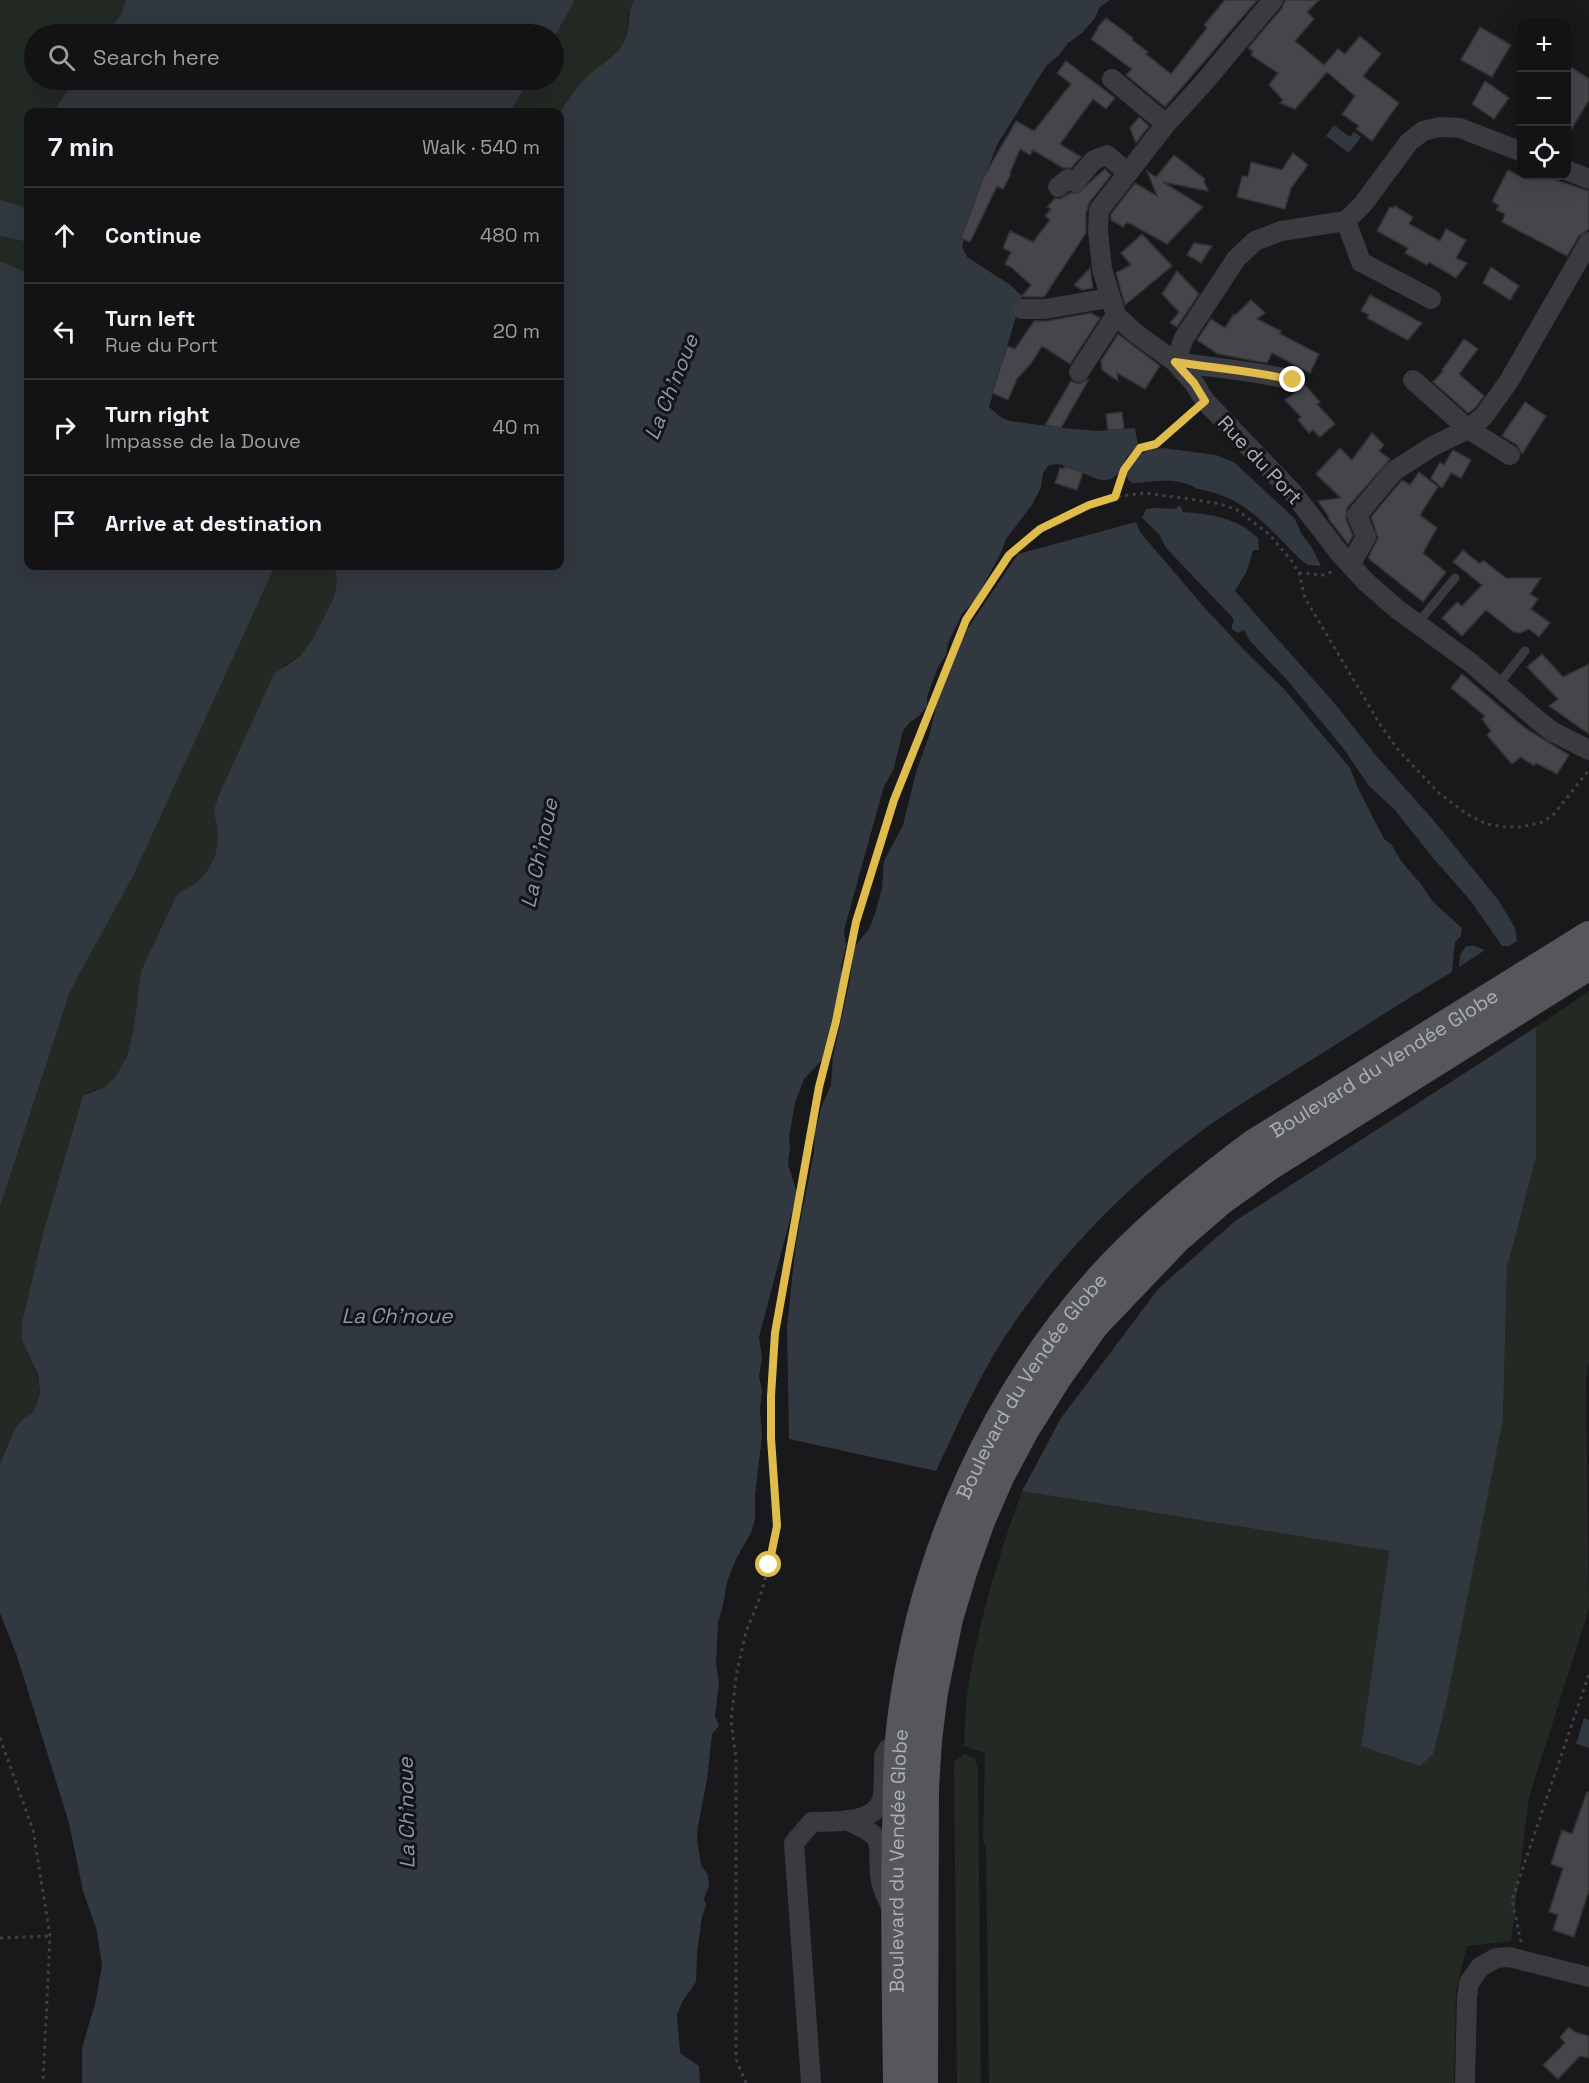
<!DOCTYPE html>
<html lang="en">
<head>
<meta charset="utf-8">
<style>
	:root { --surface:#131214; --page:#202022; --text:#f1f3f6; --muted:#9d9ea0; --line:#323234 }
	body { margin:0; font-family:"Space Grotesk",sans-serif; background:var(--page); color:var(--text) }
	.controls { position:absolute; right:18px; top:18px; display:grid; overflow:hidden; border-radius:12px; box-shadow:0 6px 24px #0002 }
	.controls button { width:54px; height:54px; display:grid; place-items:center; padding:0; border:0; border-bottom:2px solid var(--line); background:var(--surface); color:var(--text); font:30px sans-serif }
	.stop { position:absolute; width:18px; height:18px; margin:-14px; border:4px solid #dfbc4b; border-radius:50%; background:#fff }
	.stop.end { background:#dfbc4b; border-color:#fff; box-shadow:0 2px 6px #0008 }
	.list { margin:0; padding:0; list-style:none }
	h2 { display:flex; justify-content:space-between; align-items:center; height:78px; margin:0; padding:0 24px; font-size:26px }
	h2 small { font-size:20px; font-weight:400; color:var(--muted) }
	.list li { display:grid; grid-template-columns:39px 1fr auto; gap:18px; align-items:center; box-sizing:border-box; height:96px; padding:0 24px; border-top:2px solid var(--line) }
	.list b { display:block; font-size:22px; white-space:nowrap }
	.list p { margin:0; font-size:20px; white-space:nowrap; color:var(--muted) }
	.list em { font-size:20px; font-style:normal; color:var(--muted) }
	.icon { flex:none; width:33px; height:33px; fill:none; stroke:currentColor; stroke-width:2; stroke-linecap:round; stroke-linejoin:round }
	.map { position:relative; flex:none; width:1589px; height:2083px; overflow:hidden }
	.search { position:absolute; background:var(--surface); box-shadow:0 6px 24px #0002; left:24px; top:24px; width:540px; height:66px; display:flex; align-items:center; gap:15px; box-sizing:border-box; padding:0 21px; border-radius:33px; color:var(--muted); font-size:22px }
	.panel { position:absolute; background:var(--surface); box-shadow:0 6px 24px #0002; left:24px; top:108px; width:540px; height:462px; border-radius:12px }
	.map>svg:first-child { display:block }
	.green { fill:#232a24; fill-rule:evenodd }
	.water { fill:#32383f }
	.building { fill:#46454a; stroke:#333336; stroke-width:1.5 }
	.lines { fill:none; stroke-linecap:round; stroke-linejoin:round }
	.path { stroke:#404146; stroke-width:3; stroke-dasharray:3 4.5; stroke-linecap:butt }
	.service { stroke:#3a3a3f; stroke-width:9 }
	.minor { stroke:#3a3a3f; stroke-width:20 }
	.primary { stroke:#56575d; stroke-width:30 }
	.route { stroke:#dfbc4b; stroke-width:8 }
	.labels { text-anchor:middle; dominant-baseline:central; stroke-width:6; stroke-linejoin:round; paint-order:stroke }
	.street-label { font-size:20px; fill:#acafb8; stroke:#141315 }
	.water-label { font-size:21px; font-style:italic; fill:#8798af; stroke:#141315 }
</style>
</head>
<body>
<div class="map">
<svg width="1589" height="2083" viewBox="0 0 1589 2083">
	<rect width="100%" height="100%" fill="#19181a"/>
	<!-- green -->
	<path class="green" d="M 0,0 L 635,0 L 628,13 L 629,35 L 620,48 L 570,96 L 560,113 L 28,112 L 28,566 L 334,566 L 337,581 L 334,597 L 312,640 L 300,656 L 285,665 L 214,810 L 218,837 L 215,857 L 207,871 L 196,883 L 177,894 L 141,971 L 133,1032 L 127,1057 L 115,1077 L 106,1086 L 87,1093 L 27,1352 C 36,1371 48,1396 31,1414 C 26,1419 19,1423 15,1430 C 8,1440 5,1453 0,1464 ZM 34,34 L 554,34 L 554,80 L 34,80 Z
		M 1589,991 L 1589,1362 L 1586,1378 L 1589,1609 L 1529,1797 L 1511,1941 L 1467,1946 L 1456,1991 L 1454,2083 L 989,2083 L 986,1847 L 983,1840 L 985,1753 L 964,1746 C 965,1729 965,1712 967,1695 C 977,1625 998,1558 1022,1491 L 1389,1551 L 1361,1745 L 1503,1418 L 1507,1268 L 1536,1157 L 1536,1027 Z
		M 964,1754 L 975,1758 L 978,1770 L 981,2083 L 957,2083 L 954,1762 Z"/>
	<!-- water -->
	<path class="water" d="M 126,0 L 575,0 L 554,37 L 554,34 L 107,34 L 121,14 Z
		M 635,0 L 1110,0 L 1100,7 L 1095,18 L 1082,33 L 1068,43 L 1059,55 L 1046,66 L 997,145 L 969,217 L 962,247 L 967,257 L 1009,284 L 1022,296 L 989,407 L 1002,418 L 1010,421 L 1062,428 L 1097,431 L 1135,428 L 1138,445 L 1127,457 L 1124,463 L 1125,467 C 1120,470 1117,476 1111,479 C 1093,486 1069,457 1048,466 L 1043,473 L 1041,487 L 1032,505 L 1006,539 L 1001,553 L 976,599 L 962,614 L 948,643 L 946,655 L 938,667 L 927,697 L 927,706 L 919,716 L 909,723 L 903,731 L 893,771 L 884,786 L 844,930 L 846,946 L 841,966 L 842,977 L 822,1060 L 804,1079 L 795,1103 L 789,1137 L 790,1149 L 788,1164 L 797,1193 L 759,1337 L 762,1358 L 759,1376 L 762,1391 L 760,1409 L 762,1436 L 755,1495 L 755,1519 L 751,1533 L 736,1559 L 727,1582 L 723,1605 L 718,1623 L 716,1662 L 719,1685 L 715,1716 L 719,1726 L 712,1734 L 707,1780 L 698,1826 L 697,1839 L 701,1865 L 708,1875 L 709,1885 L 704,1899 L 706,1905 L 702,1917 L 697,1953 L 696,1982 L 682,2002 L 677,2015 L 680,2053 L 699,2066 L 700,2083 L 82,2083 L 82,2048 L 95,2004 L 102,1966 L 97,1931 L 83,1891 L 69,1823 L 17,1656 L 0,1613 L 0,1464 L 14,1430 L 23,1419 L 31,1414 L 36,1407 L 40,1392 L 38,1375 L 22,1340 L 22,1323 L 44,1230 L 83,1096 L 106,1086 L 115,1077 L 127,1057 L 133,1032 L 141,971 L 177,894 L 196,883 L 207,871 L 215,857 L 218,837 L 214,810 L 219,795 L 274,674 L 300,656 L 312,640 L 334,597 L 337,581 L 334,566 L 560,566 L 560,113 C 568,99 576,87 588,76 C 599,66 611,59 620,48 C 636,28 623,16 635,0 Z
		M 75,80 L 529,80 L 510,112 L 53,112 Z
		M 1334,125 L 1350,137 L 1354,132 L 1361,137 L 1349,153 L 1326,136 Z
		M 0,200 L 28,208 L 28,242 L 0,236 Z
		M 0,261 L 28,273 L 28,566 L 275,566 L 134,874 L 70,991 L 0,1206 Z
		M 1163,448 L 1216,455 L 1235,463 L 1295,519 L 1302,535 L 1311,546 L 1321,566 L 1308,565 L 1301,560 C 1273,533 1250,502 1211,492 C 1205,491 1203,489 1197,489 C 1178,476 1155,482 1133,483 L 1129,481 L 1126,474 C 1132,454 1145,450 1163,448 Z
		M 1180,505 L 1183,512 C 1211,514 1238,518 1258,538 L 1259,550 L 1253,550 L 1247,571 L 1235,591 L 1336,705 L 1378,758 L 1435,822 L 1499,901 L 1515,928 L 1517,941 L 1509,946 L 1502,946 L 1470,900 L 1433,858 L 1395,810 L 1369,786 L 1343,748 L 1287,680 L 1250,641 L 1244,630 L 1238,633 L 1232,629 L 1232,625 L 1234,621 L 1232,617 L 1166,548 L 1159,534 L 1142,518 L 1146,509 L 1156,508 L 1176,509 Z
		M 1136,522 L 1140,532 L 1204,607 L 1244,650 L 1284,689 L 1350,768 L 1358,788 L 1384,839 L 1391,844 L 1401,861 L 1421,884 L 1433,902 L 1462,928 L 1461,936 L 1455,942 L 1452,972 C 1408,998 1365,1026 1321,1054 C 1286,1076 1249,1098 1214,1122 C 1132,1180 1059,1254 1004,1338 C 977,1380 957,1426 936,1471 L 789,1439 L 787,1327 L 796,1242 L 814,1153 L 815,1132 L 822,1105 L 831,1085 L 833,1056 L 850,979 L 853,955 L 855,946 L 869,929 L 875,914 L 882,888 L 884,861 L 903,825 L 917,769 L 930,733 L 938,697 L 966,631 L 1018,554 Z
		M 1466,946 L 1475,946 L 1485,950 L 1459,967 L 1460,955 Z
		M 1536,1027 L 1536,1157 L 1507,1268 L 1503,1418 L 1446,1704 L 1433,1754 L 1420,1766 L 1361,1746 L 1389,1551 L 1022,1491 L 1061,1418 L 1159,1288 L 1235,1221 Z
		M 1584,1718 L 1589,1720 L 1589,1748 L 1576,1744 Z"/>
	<!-- building -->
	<path class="building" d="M 1225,0 L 1257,0 L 1165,107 L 1126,75 L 1132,69 L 1091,39 L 1098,29 L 1097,28 L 1106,18 L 1133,38 L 1132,40 L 1148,52 L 1146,54 L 1171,74 L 1207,28 L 1204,25 Z
		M 1285,0 L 1319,0 L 1307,12 L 1314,19 L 1295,41 L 1324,65 L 1338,49 L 1345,54 L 1360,36 L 1381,54 L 1363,76 L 1399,103 L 1372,141 L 1356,129 L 1359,126 L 1342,114 L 1355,96 L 1327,72 L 1295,109 L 1280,103 L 1283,100 L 1269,85 L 1278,73 L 1251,55 L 1253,52 L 1248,48 L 1282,8 Z
		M 1480,27 L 1511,45 L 1492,77 L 1461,60 Z
		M 1066,61 L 1115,98 L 1106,109 L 1093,99 L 1060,144 L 1081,157 L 1071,168 L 1063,168 L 1033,150 L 1030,155 L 1020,149 L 1010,173 L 1011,174 L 1003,189 L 997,186 L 970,242 L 961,238 L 983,178 L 1016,121 L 1034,131 L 1071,84 L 1057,73 Z
		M 1566,64 L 1589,79 L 1589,100 L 1566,138 Z
		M 1485,81 L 1509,98 L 1494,119 L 1472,104 Z
		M 1139,117 L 1149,126 L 1136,143 L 1130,128 Z
		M 1293,153 L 1308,165 L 1291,188 L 1285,209 L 1237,197 L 1242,176 L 1248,177 L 1251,162 L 1282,170 Z
		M 1174,155 L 1205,179 L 1204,181 L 1208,191 L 1163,182 L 1203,207 L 1167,244 L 1127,222 L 1123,227 L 1111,220 L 1111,214 L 1135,183 L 1157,196 L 1147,171 L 1156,177 Z
		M 1105,169 L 1111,175 L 1089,203 L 1086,213 L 1086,233 L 1044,297 L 1024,297 L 1022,296 L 1031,285 L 1012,268 L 1005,264 L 1011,252 L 1003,248 L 1010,231 L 1033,242 L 1050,220 L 1045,216 L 1051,209 L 1047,207 L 1055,198 L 1060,199 L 1070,193 L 1078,193 Z
		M 1508,170 L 1519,176 L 1543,176 L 1589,191 L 1589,229 L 1579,236 L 1567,256 L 1502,222 L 1505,214 L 1496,210 L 1499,206 L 1492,201 Z
		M 1395,206 L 1413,217 L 1409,224 L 1440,241 L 1446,229 L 1466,240 L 1456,258 L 1467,263 L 1456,278 L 1429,262 L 1427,265 L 1405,253 L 1408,248 L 1377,231 L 1390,207 L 1393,208 Z
		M 1142,234 L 1172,266 L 1125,305 L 1116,273 L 1131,265 L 1121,253 Z
		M 1194,243 L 1212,246 L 1201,263 L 1187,255 Z
		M 1491,267 L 1519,286 L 1510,300 L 1483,283 Z
		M 1090,268 L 1093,288 L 1082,290 L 1074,285 Z
		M 1177,271 L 1199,294 L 1177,327 L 1170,323 L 1179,312 L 1162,294 Z
		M 1370,295 L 1422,323 L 1408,340 L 1400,336 L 1367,318 L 1369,315 L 1361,311 Z
		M 1251,300 L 1265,313 L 1257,319 L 1281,331 L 1280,334 L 1319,354 L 1310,373 L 1272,353 L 1267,363 L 1250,360 L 1218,354 L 1197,340 L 1211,319 L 1225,328 L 1234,314 L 1235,315 Z
		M 1091,313 L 1100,318 L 1070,364 L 1042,346 L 1032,362 L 1017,379 L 1008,400 L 992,393 L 1007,346 L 1015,349 L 1034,321 L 1047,321 Z
		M 1118,334 L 1160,366 L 1145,389 L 1119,374 L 1117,373 L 1118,381 L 1102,370 L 1101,361 Z
		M 1464,339 L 1478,349 L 1459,374 L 1484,396 L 1475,408 L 1468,413 L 1433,382 L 1443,371 L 1442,370 Z
		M 1089,379 L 1061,428 L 1045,425 L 1071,381 L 1079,384 Z
		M 1304,384 L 1320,402 L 1317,404 L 1335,424 L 1320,437 L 1313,430 L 1309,433 L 1298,420 L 1301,417 L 1285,400 L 1301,388 Z
		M 1525,402 L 1546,416 L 1522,454 L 1517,445 L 1502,436 Z
		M 1122,412 L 1124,429 L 1108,430 L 1106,414 Z
		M 1372,433 L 1384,445 L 1379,451 L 1390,459 L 1347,508 L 1346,519 L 1353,536 L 1348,544 L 1328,518 L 1329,517 L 1318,501 L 1341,498 L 1316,474 L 1340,448 L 1352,460 Z
		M 1453,450 L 1471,460 L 1461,478 L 1451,473 L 1442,488 L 1431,478 L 1440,462 L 1444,465 Z
		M 1064,466 L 1083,472 L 1077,490 L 1055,483 L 1060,468 L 1064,469 Z
		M 1419,472 L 1438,487 L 1420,515 L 1437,528 L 1423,553 L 1446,572 L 1423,602 L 1368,558 L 1378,538 L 1371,517 L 1402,480 L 1410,485 Z
		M 1463,550 L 1480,564 L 1483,560 L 1506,578 L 1541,578 L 1530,594 L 1538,599 L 1531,609 L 1550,623 L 1539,637 L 1529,629 L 1520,633 L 1514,632 L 1486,610 L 1462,636 L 1442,618 L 1457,602 L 1462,606 L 1482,585 L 1453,562 Z
		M 1542,654 L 1563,677 L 1589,664 L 1589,734 L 1549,706 L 1558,699 L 1527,667 Z
		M 1462,674 L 1525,728 L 1569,755 L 1557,774 L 1536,763 L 1534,766 L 1521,757 L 1512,764 L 1487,735 L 1491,731 L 1482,719 L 1485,716 L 1451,688 Z
		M 1587,1792 L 1589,1792 L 1589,1890 L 1574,1937 L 1553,1930 L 1558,1915 L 1549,1912 L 1563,1868 L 1551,1864 L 1562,1830 L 1572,1834 Z
		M 1569,2027 L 1575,2032 L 1589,2036 L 1589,2058 L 1580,2056 L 1558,2079 L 1543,2065 L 1565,2043 L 1560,2037 Z"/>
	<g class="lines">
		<!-- path -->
		<path class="path" d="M 1115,497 L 1124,470 L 1129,460 L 1140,449 L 1156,444 L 1190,414
			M 1299,573 L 1324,575 L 1333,571
			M 0,1738 L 33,1830 L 50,1936 L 43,2083
			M 0,1938 L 50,1936
			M 1521,1942 L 1512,1900 L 1589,1674
			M 746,2083 L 736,2059 L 736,1759 L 731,1720 L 737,1671 L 746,1632 L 760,1597 L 769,1565 L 777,1526 L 771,1438 L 771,1396 L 775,1333 L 820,1087 L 836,1021 L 856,922 L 894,800 L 966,620 L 1009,555 L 1040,529 L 1089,505 L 1115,497 L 1144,493 L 1190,499 L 1220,504 L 1237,510 L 1269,534 L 1291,560 L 1299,573 L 1305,598 L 1381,726 L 1399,751 L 1440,794 L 1467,814 L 1486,824 L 1505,827 L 1521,827 L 1543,822 L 1554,814 L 1589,770"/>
		<!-- service -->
		<path class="service" d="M 1417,624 L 1455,578
			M 1498,685 L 1525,651"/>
		<!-- minor -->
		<path class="minor" d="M 1273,0 L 1201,86 L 1166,124 L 1099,210 L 1098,231 L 1102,269 L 1116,315 L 1134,332 L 1175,362 L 1194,383 L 1205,401 L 1293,493 L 1341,555 L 1366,582 L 1397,609 L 1471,663 L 1540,722 L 1553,732 L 1589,750
			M 1112,79 L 1166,124
			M 1566,170 L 1589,179
			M 1058,187 L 1068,179 L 1075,182 L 1094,160 L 1107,155 L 1127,172
			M 1346,221 L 1361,262 L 1431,299
			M 1022,309 L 1045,309 L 1109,298
			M 1079,372 L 1116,315
			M 1293,380 C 1254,371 1215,368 1175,362 L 1184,338 L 1236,259 L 1255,241 L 1281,231 L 1346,221 L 1363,204 L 1409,142 L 1423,131 L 1440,127 L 1460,128 L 1522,152
			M 1413,380 L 1468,429 L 1510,455
			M 1350,565 L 1366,537 L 1357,515 L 1394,471 L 1433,446 L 1468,429 L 1484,416 L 1509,381 L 1589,242
			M 846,1820 C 893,1840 874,1841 881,1881 C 882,1890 888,1899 891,1907
			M 811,2083 L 794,1843 L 812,1822 C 833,1821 870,1825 881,1802 C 884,1796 884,1765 884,1756 L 888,1749
			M 1465,2083 L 1467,1997 L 1469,1983 L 1480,1967 L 1496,1958 L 1509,1957 L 1589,1977"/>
		<!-- primary -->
		<g class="primary">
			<path id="s1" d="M 898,2083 C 897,2000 895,1916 897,1833 C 898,1796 897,1758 902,1721 C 923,1553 996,1389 1113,1265 C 1156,1220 1204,1181 1254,1144 L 1589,936"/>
			<path d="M 923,2083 L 924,1788 L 927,1740 L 933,1692 L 948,1619 L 963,1569 L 980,1521 L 1000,1475 L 1024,1430 L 1057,1377 L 1094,1325 L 1176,1239 L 1221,1200 L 1270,1165 L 1589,965"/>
		</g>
	</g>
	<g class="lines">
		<!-- route -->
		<path class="route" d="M 769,1565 L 777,1526 L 771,1438 L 771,1396 L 775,1333 L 819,1087 L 836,1021 L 856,922 L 894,800 L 966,620 L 1009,555 L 1040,529 L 1089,505 L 1115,497 L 1124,470 L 1140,448 L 1156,444 L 1205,401 L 1194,383 L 1175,362 C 1215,368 1254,371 1293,380"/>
	</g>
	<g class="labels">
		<!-- street labels -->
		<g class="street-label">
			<text transform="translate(1260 460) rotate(47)">Rue du Port</text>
			<text stroke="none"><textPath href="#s1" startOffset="1212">Boulevard du Vendée Globe</textPath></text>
			<text stroke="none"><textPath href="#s1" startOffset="726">Boulevard du Vendée Globe</textPath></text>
			<text stroke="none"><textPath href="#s1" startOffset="222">Boulevard du Vendée Globe</textPath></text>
		</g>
		<!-- water labels -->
		<g class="water-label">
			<text transform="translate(671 387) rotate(-68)">La Ch'noue</text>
			<text transform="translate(539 853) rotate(-78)">La Ch'noue</text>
			<text x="397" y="1315">La Ch'noue</text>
			<text transform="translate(406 1813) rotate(-91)">La Ch'noue</text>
		</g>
	</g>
</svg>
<div class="controls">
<button>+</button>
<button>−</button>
<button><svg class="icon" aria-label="locate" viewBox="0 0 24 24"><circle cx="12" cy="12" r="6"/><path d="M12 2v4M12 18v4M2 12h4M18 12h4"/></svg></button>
</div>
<div class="stop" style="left:769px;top:1565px"></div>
<div class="stop end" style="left:1293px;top:380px"></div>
<div class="search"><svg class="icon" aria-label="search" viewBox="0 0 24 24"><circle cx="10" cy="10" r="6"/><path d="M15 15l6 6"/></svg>Search here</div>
<section class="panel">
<h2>7 min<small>Walk · 540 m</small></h2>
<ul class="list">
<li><svg class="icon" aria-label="ahead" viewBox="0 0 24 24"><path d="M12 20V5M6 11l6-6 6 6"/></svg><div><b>Continue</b></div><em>480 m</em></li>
<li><svg class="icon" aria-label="left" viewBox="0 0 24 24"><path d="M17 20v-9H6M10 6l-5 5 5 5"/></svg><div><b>Turn left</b><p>Rue du Port</p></div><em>20 m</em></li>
<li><svg class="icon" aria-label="right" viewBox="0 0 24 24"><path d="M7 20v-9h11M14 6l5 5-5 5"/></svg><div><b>Turn right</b><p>Impasse de la Douve</p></div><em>40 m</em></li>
<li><svg class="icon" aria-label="arrive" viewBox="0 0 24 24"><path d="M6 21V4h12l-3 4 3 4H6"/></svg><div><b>Arrive at destination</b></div></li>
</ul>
</section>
</div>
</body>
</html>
